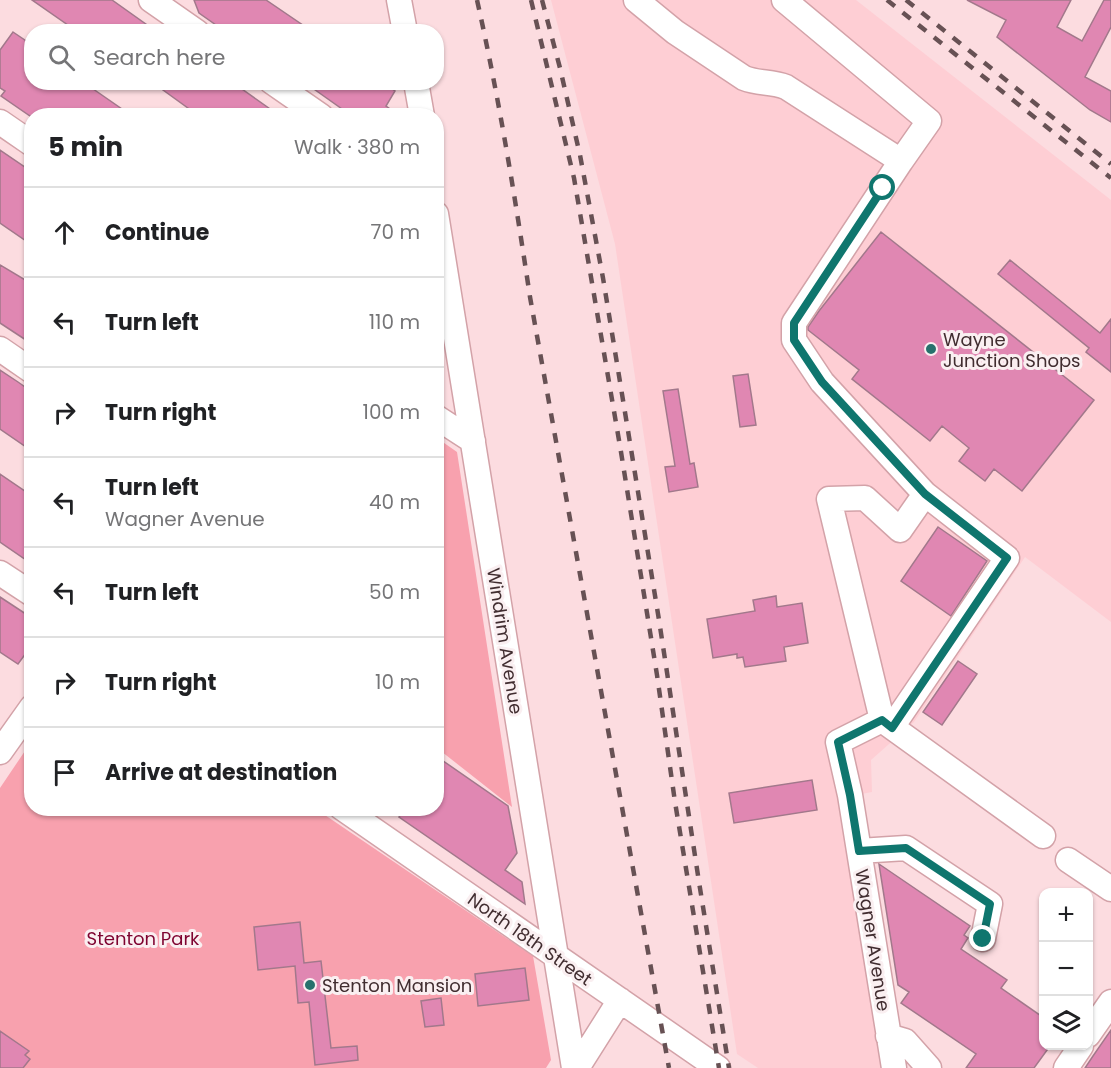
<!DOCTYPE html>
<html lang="en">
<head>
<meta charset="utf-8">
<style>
	:root { --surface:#fff; --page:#f6f6f6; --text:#202124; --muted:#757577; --line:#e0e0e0 }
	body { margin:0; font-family:Poppins,sans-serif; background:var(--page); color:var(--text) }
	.controls { position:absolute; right:18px; bottom:18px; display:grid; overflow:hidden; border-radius:12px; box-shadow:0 2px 4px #0004 }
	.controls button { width:54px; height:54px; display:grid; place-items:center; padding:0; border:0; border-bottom:2px solid var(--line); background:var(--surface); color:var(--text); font:30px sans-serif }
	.stop { position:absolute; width:18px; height:18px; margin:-14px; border:4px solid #0f766e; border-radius:50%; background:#fff }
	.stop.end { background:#0f766e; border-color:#fff; box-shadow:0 2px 6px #0008 }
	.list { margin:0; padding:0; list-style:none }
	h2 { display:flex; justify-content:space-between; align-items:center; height:78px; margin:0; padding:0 24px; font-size:26px }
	h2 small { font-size:20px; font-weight:400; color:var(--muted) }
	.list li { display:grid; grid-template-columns:39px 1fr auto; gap:18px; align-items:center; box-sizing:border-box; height:90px; padding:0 24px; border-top:2px solid var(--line) }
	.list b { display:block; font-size:22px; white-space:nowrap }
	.list p { margin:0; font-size:20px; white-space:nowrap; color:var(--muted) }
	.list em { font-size:20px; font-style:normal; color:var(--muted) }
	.icon { flex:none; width:33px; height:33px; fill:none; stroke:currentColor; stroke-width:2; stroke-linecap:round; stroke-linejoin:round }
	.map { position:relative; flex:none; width:1111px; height:1068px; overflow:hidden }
	.search { position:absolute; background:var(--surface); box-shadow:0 2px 4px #0004; left:24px; top:24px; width:420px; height:66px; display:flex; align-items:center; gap:15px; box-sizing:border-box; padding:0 21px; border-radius:24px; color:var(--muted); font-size:22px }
	.panel { position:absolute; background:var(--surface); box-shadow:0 2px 4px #0004; left:24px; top:108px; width:420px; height:708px; border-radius:24px }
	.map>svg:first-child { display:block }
	.built { fill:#feced4 }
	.green { fill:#f8a1ae }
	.building { fill:#e087b2; stroke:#a2788b; stroke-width:1.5 }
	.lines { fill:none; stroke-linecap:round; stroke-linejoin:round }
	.minor-casing { stroke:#d3a2a8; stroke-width:27 }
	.minor { stroke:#fff; stroke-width:24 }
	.rail { stroke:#675154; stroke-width:4.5; stroke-dasharray:10 10; stroke-linecap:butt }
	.route { stroke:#0f766e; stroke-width:8 }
	.poi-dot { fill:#27716d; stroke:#faeff1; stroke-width:2 }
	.labels { text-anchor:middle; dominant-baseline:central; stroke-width:6; stroke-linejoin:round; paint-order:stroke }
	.poi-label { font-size:18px; fill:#412d30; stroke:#faeff1; text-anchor:start }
	.street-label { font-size:18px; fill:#412d30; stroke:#faeff1 }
	.park-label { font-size:18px; fill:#7e0330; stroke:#faeff1 }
</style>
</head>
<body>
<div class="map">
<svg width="1111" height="1068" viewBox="0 0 1111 1068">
	<rect width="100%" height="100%" fill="#fcdce0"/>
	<!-- built -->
	<path class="built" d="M 551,0 L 856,0 L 1111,200 L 1111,622 L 1025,557 L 914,722 L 871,760 L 872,792 L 840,798 L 888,1068 L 758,1068 L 737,1054 L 615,244 Z"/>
	<!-- green -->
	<path class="green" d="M 437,438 L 457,452 L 512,807 L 437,748 Z
		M 31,742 L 32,808 L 316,809 L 533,956 L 551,1060 L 546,1068 L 0,1068 L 0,788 Z"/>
	<!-- building -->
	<path class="building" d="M 32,0 L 112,0 L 157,32 L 78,32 Z
		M 194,0 L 266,0 L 313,32 L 226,32 L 199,13 Z
		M 967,0 L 1071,0 L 1057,27 L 1082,41 L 1104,0 L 1111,0 L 1111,27 L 1085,77 L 1111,91 L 1111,122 L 1090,110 L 997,37 L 1006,20 Z
		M 13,32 L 32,45 L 32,82 L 83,82 L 132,116 L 30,116 L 1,96 L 5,91 L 0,88 L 0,50 Z
		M 152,82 L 232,82 L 280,116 L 199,116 Z
		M 304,82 L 382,82 L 395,91 L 386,106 L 400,116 L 352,116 Z
		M 0,150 L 32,172 L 32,245 L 0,223 Z
		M 881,232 L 1094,400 L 1022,491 L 994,469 L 985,481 L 959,461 L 969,448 L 942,426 L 930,441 L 852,379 L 859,370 L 808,330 L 808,327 L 819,311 Z
		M 1010,260 L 1100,333 L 1111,319 L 1111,372 L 1086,352 L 1089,348 L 998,274 Z
		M 0,265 L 32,284 L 32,344 L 0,323 Z
		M 0,370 L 18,382 L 32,392 L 32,451 L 0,429 Z
		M 748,374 L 756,425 L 740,427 L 733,376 Z
		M 678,389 L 690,464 L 694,463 L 698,487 L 669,492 L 665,467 L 675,466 L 663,391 Z
		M 0,474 L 32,496 L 32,564 L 0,542 Z
		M 938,527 L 987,561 L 951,616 L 901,581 Z
		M 776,596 L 777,607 L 802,603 L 808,643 L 784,647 L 786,661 L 745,667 L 743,657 L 737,658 L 737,654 L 713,658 L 707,619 L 755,611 L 753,600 Z
		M 0,597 L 32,618 L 32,645 L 18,664 L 0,652 Z
		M 958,661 L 977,674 L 942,725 L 923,712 Z
		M 436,756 L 508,806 L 517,853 L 505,870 L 522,882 L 525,904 L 399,817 L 405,808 L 436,808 Z
		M 812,780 L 817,810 L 734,823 L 729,793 Z
		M 879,864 L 970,926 L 964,935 L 968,938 L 961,949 L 1007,980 L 1001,988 L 1044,1018 L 1044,1046 L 1050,1046 L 1034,1068 L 966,1068 L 976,1054 L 901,1003 L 909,992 L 898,985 Z
		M 300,922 L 304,963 L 321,961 L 331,1048 L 357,1046 L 358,1060 L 315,1065 L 309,1002 L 298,1003 L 295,966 L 258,970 L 254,927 Z
		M 525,968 L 529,1000 L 478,1006 L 475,974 Z
		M 441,998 L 444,1025 L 425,1027 L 421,1001 Z
		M 1111,1030 L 1111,1068 L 1085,1068 L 1093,1056 Z
		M 0,1031 L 29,1051 L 25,1055 L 30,1059 L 23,1068 L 0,1068 Z"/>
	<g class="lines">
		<!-- minor casing -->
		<g class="minor-casing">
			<path id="minor" d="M 151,0 L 197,32
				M 399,0 L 405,32
				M 636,0 L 675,32 L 744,78 C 759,84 771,81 786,87 L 901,161 L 929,121 L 784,0
				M 272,82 L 321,116
				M 416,82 L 422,116
				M 0,122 L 32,144
				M 901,161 L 794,323 L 794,340 L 822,382 L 925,494
				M 436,214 L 574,1068
				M 0,349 L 32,371
				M 436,417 L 473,441
				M 0,573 L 32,594
				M 882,720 L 829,499 L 865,498 L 900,530 L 925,494 L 1007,558 L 892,727
				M 0,752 L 32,707
				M 342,808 L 718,1068
				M 859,851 L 906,848 L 990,904 L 983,939
				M 1068,860 L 1111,889
				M 1088,1035 L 1111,1002
				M 888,1036 L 905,1041 L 929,1068
				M 577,1068 L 620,1000
				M 894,1068 L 850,795 L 838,742 L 882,720 L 1043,836
				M 1066,1068 L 1081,1046"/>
		</g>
		<!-- minor -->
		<use href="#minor" class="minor"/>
		<!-- rail -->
		<path class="rail" d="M 477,0 C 499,98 515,197 530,297 L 669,1068
			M 531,0 L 574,178 L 621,452 L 657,675 L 675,802 L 719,1068
			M 542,0 L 560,68 L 580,155 L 603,278 L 659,620 L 699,882 L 729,1068
			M 887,0 L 1111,178
			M 906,0 L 1111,164"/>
	</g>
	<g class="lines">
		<!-- route -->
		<path class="route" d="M 883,188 L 794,323 L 794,340 L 822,382 L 925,494 L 1007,558 L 892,728 L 882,720 L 838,742 L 850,795 L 859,851 L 906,848 L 990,904 L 983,939"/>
	</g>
	<!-- markers -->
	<g class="poi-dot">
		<circle cx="931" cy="349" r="6"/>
		<circle cx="310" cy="985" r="6"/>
	</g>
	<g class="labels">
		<!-- poi labels -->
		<g class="poi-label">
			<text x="943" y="339">Wayne<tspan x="943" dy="21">Junction Shops</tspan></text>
			<text x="322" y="985">Stenton Mansion</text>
		</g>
		<!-- street labels -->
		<g class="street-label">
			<text transform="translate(505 641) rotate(81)">Windrim Avenue</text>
			<text transform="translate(530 939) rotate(35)">North 18th Street</text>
			<text transform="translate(873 940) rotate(81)">Wagner Avenue</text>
		</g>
		<!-- park labels -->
		<g class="park-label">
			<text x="143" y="938">Stenton Park</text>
		</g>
	</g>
</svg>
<div class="controls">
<button>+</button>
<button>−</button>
<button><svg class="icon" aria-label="layers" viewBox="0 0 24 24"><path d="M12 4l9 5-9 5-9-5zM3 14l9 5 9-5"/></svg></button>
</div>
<div class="stop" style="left:883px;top:188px"></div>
<div class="stop end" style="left:983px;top:939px"></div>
<div class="search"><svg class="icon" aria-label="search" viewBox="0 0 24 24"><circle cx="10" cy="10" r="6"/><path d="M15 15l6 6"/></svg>Search here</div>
<section class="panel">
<h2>5 min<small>Walk · 380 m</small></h2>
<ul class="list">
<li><svg class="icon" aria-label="ahead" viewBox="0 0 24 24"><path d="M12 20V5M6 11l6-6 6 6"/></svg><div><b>Continue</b></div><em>70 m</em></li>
<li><svg class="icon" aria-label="left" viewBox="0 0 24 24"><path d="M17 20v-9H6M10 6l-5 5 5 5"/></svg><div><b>Turn left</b></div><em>110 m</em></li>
<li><svg class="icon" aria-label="right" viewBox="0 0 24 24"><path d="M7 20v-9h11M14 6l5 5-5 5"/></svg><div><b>Turn right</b></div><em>100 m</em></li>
<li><svg class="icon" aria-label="left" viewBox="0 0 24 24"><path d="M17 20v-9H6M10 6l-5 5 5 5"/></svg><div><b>Turn left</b><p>Wagner Avenue</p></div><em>40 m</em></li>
<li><svg class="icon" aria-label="left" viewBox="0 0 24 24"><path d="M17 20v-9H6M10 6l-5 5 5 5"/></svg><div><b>Turn left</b></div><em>50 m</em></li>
<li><svg class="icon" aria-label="right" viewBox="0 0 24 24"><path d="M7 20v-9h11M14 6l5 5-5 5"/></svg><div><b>Turn right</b></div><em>10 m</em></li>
<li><svg class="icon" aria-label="arrive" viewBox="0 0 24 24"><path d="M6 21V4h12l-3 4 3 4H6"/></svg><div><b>Arrive at destination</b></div></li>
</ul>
</section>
</div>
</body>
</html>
